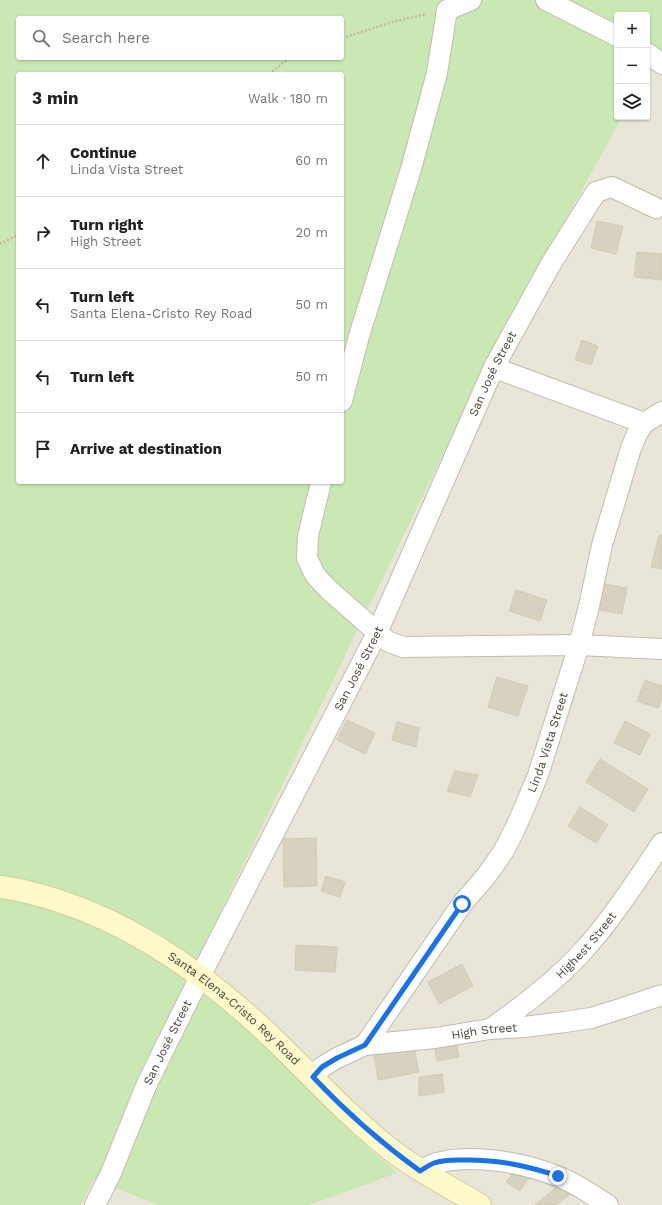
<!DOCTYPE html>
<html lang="en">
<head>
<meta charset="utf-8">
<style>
	:root { --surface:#fff; --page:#f6f6f6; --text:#202124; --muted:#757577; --line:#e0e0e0 }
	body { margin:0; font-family:"Work Sans",sans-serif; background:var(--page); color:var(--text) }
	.controls { position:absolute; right:12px; top:12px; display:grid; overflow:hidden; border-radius:4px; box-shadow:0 1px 3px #0004 }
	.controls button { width:36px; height:36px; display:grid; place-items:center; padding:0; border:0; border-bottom:1px solid var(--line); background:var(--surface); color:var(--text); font:20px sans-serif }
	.stop { position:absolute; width:12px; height:12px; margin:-9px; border:3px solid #1a73e8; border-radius:50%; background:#fff }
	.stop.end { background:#1a73e8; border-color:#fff; box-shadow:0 1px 4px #0008 }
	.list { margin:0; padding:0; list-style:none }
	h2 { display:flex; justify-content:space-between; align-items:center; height:52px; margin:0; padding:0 16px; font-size:17px }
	h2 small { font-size:13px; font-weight:400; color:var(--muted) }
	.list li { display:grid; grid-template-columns:26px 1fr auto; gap:12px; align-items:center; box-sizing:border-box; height:72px; padding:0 16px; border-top:1px solid var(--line) }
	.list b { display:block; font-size:15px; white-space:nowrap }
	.list p { margin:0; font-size:13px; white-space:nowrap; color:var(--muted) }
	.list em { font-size:13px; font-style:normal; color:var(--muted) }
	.icon { flex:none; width:22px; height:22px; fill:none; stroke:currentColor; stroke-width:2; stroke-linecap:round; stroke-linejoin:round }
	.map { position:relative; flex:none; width:662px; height:1205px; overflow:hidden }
	.search { position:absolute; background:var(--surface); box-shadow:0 1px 3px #0004; left:16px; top:16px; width:328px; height:44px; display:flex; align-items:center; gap:10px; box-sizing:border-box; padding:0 14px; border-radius:4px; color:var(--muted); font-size:15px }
	.panel { position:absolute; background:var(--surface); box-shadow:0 1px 3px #0004; left:16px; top:72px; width:328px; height:412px; border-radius:4px }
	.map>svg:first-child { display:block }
	.residential { fill:#e9e6d9 }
	.green { fill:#cae8b4; fill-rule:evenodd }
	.building { fill:#d7d1c0; stroke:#d2cab3 }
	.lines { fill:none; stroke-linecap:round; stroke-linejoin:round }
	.street-casing { stroke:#c1bcad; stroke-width:22 }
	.secondary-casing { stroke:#d4cd9a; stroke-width:24 }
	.path { stroke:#c2ba9e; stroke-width:2.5; stroke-dasharray:2 2; stroke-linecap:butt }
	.street { stroke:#fff; stroke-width:20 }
	.secondary { stroke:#fef9cb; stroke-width:22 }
	.route { stroke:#1a73e8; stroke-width:5 }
	.labels { text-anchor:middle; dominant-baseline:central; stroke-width:3; stroke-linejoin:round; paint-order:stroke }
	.street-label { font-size:12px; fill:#494538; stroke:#fff }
</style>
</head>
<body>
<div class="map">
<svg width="662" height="1205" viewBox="0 0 662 1205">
	<rect width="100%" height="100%" fill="#f5f3ea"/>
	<!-- residential -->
	<path class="residential" d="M 656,57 L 662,62 L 662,1205 L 310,1205 L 397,1173 L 358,1138 L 233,1014 L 186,983 L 485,367 L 622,117 L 647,117 L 647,72 Z
		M 94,1180 L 158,1205 L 81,1205 Z"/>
	<!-- green -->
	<path class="green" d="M 0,0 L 662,0 L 662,62 L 656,57 L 647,72 L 647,15 L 617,15 L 617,117 L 622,117 L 485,368 L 186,983 L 233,1014 L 358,1138 L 397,1173 L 310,1205 L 158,1205 L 94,1180 L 81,1205 L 0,1205 ZM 18,18 L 342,18 L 342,58 L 18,58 ZM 18,74 L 342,74 L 342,482 L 18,482 Z"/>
	<!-- building -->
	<path class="building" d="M 597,221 L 623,226 L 616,254 L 591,248 Z
		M 637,252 L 662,254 L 662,280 L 634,277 Z
		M 582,340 L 598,346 L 591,365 L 575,360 Z
		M 659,535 L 662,536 L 662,569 L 651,567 Z
		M 599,583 L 627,588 L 622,614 L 594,609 Z
		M 516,590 L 547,600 L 540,621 L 509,611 Z
		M 497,677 L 528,686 L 518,716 L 488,707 Z
		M 645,680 L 662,686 L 662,698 L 658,708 L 637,701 Z
		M 347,720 L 375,733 L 365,754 L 337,740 Z
		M 625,721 L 650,734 L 640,755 L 614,743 Z
		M 397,722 L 419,728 L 416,747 L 392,740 Z
		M 600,759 L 648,789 L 634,812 L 586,782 Z
		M 455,771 L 478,775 L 470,797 L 447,791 Z
		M 580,807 L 608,825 L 596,843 L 568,826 Z
		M 316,838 L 317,886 L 284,887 L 283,839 Z
		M 326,876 L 345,882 L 340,897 L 321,891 Z
		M 296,945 L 337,947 L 335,972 L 295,970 Z
		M 462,964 L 473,986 L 439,1004 L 428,982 Z
		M 456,1041 L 459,1057 L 437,1061 L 434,1044 Z
		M 414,1048 L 419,1072 L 378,1080 L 374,1055 Z
		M 442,1074 L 444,1092 L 419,1096 L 419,1077 Z
		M 515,1170 L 529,1178 L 520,1191 L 506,1182 Z
		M 558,1186 L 570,1194 L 556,1205 L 535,1205 Z"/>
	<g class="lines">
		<!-- street casing -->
		<g class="street-casing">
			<g id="street">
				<path d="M 546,0 L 617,36"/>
				<path d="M 647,53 L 662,64"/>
				<path d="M 494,367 L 503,371 L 644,423"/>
				<path d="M 342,401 L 359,336 L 411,169 L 437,73 L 447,10 L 471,0"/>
				<path d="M 321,482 L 308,536 L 307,558 L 315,575 L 329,590 L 385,639 L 389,642 L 403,647 L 579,645 L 662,649"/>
				<path id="s1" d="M 490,1029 C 523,1006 556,981 583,951 C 613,918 637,880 662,843"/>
				<path id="s2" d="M 365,1045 L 462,904 L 487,875 L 503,852 L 515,829 L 528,799 L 538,775 L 579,645 L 589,606 L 602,545 L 631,448 L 637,434 L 644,423 L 662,412"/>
				<path id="s3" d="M 313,1077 L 322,1067 L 337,1058 L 365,1045 L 435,1038 L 490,1029 L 524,1027 L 565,1022 L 591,1018 L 620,1009 L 662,995"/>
				<path d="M 420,1171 C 425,1168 431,1164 437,1163 C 473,1153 523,1163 557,1176 C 576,1183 592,1195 608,1205"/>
				<path id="s4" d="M 95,1205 L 111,1173 L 146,1086 L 165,1047 L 207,963 L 377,633 L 494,367 L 552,262 L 596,192 L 612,187 L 656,208"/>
			</g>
		</g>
		<!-- secondary casing -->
		<g class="secondary-casing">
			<g id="secondary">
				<path id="s5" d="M 0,887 C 20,889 40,895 59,901 C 136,926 204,974 263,1029 C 307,1070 347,1116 395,1153 C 422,1173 452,1188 480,1205"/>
			</g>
		</g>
		<!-- path -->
		<path class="path" d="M 342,38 L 396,21 L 427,14
			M 269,74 L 289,58
			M 0,244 L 18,235"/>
		<!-- street -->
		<use href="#street" class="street"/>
		<!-- secondary -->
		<use href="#secondary" class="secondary"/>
	</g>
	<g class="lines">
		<!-- route -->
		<path class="route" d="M 462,904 L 365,1045 L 337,1058 L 322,1067 L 313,1077 C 346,1112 381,1143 420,1171 C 425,1168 429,1165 434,1163 C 445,1159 456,1160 468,1160 C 501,1160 527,1166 558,1176"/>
	</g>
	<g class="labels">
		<!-- street labels -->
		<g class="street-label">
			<text stroke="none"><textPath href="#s4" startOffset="922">San José Street</textPath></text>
			<text stroke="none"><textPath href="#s4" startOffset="598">San José Street</textPath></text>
			<text stroke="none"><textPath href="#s2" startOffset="356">Linda Vista Street</textPath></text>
			<text stroke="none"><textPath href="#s1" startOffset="128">Highest Street</textPath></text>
			<text stroke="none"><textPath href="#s5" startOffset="268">Santa Elena-Cristo Rey Road</textPath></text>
			<text stroke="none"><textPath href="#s3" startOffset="182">High Street</textPath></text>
			<text stroke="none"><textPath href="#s4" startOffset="178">San José Street</textPath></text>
		</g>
	</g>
</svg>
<div class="controls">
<button>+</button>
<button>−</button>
<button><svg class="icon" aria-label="layers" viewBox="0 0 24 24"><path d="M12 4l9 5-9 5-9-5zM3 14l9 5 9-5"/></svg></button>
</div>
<div class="stop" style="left:462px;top:904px"></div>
<div class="stop end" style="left:558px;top:1176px"></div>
<div class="search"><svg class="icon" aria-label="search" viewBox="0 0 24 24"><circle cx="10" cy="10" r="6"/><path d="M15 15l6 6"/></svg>Search here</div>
<section class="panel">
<h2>3 min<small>Walk · 180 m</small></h2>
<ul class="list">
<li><svg class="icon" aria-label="ahead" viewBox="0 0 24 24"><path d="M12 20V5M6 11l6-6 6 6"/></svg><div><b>Continue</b><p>Linda Vista Street</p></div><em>60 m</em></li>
<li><svg class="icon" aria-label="right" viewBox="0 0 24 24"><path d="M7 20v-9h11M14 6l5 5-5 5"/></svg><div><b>Turn right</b><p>High Street</p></div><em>20 m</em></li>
<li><svg class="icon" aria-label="left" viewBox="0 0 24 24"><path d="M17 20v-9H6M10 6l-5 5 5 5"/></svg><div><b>Turn left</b><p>Santa Elena-Cristo Rey Road</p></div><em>50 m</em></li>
<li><svg class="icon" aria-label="left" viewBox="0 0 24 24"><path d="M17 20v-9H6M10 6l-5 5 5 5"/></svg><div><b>Turn left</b></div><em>50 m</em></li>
<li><svg class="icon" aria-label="arrive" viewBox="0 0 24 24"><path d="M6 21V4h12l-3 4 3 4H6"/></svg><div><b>Arrive at destination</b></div></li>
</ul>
</section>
</div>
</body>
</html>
